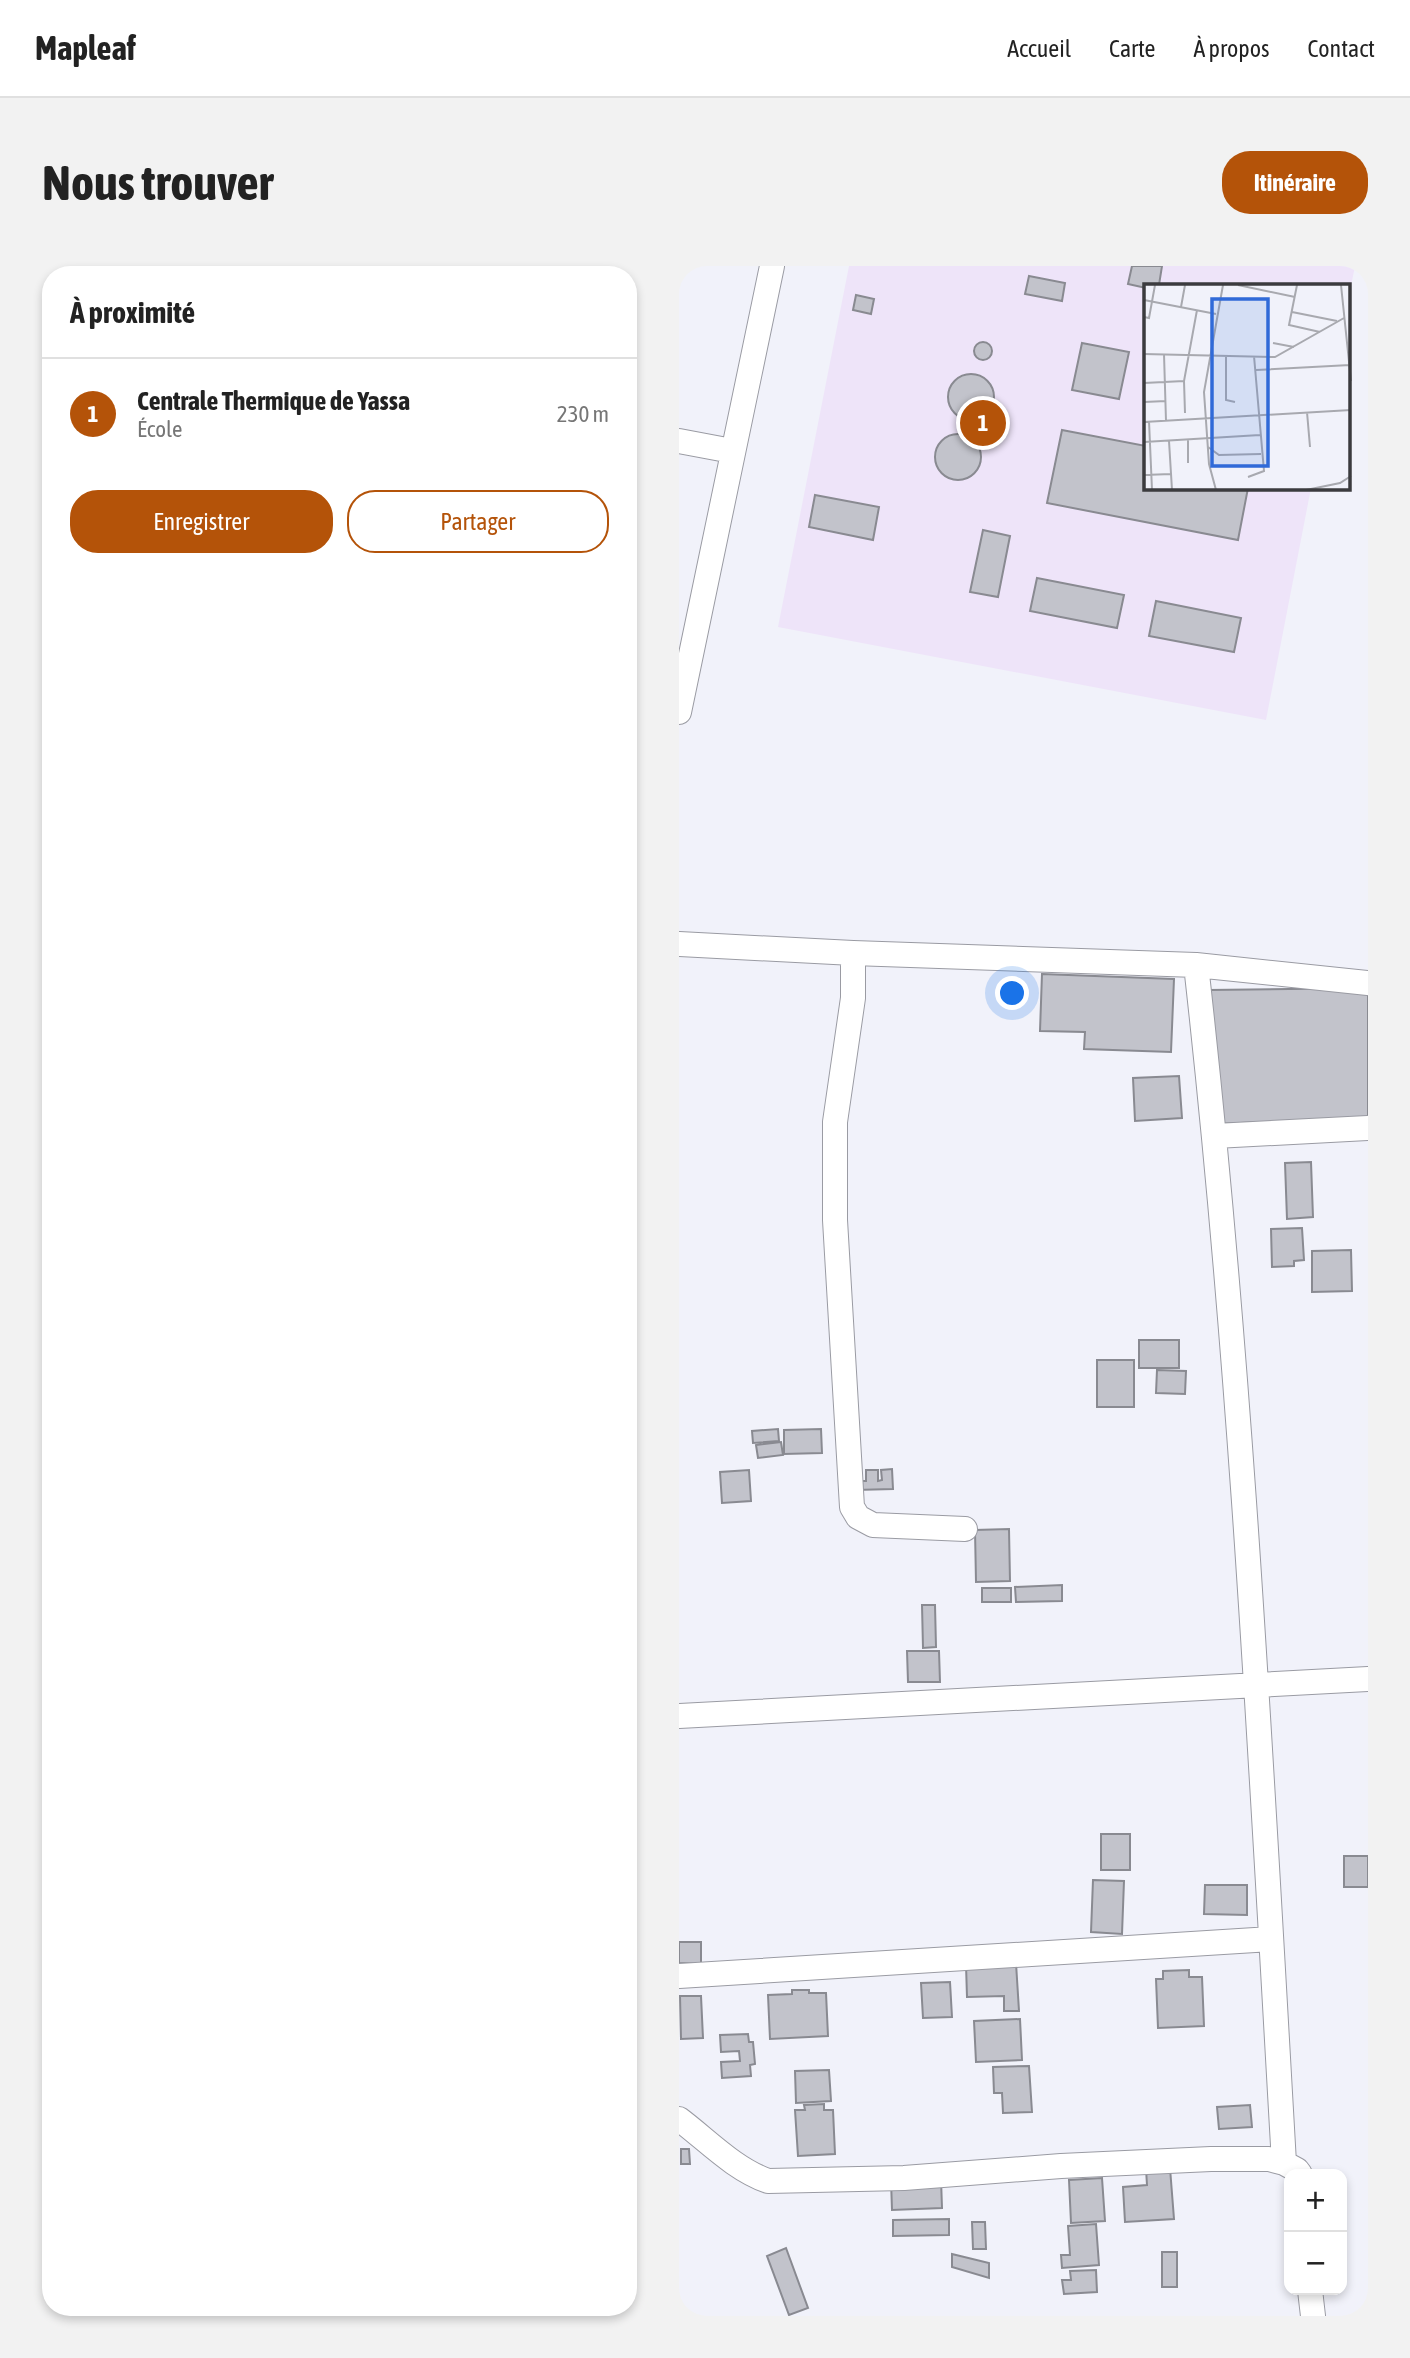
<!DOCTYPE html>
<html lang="fr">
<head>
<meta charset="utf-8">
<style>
	:root { --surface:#fff; --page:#f2f2f2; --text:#222; --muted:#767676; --line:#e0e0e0; --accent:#b45309 }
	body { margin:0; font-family:"Asap Condensed",sans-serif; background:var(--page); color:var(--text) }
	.controls { position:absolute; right:21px; bottom:21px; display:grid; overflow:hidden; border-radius:14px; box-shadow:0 4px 10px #0003 }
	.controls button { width:63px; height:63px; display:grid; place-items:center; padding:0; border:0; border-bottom:2px solid var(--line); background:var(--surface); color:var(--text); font:35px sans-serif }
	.you { position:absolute; left:334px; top:728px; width:24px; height:24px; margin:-18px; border:5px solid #fff; border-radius:50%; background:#1a73e8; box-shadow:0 0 0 10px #1a73e833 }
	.badge { display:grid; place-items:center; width:46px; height:46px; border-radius:50%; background:var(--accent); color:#fff; font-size:23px; font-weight:700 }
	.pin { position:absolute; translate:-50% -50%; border:4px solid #fff; box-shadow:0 2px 7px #0006 }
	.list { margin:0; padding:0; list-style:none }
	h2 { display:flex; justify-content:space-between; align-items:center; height:91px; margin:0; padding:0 28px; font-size:30px }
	h2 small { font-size:23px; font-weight:400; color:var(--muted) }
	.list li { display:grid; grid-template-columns:46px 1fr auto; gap:21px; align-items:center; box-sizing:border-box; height:112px; padding:0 28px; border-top:2px solid var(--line) }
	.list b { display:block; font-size:26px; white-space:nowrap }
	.list p { margin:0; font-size:23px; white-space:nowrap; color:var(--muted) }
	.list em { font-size:23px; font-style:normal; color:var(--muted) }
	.actions { display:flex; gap:14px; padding:21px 28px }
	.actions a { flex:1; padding:16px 0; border:2px solid var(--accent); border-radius:28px; text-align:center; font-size:24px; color:var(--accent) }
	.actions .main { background:var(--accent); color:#fff }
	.map { position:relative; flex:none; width:689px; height:2050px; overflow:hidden; border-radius:28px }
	header { display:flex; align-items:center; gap:42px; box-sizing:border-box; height:98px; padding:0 35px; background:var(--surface); border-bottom:2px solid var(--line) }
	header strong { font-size:33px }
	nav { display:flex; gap:38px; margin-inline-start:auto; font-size:24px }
	.intro { display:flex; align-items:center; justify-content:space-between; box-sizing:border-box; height:168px; padding:0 42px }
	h1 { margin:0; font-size:49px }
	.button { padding:18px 32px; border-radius:28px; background:var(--accent); color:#fff; font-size:24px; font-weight:700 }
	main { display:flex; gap:42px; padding:0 42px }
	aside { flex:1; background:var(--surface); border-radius:28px; box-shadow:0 4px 10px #0003 }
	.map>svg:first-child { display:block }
	.industrial { fill:#eee4f9 }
	.building { fill:#c2c3cb; stroke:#898a91; stroke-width:2 }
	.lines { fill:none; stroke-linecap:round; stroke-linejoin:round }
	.minor-casing { stroke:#9a9ba3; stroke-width:26 }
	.minor { stroke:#fff; stroke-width:24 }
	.inset-road { fill:none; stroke:#a8a9af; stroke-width:2 }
	.view { fill:#306ad8; fill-opacity:0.15; stroke:#306ad8; stroke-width:3.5 }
	.inset-edge { fill:none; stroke:#3b3b3e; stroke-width:3.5 }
</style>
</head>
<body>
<header>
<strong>Mapleaf</strong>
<nav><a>Accueil</a><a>Carte</a><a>À propos</a><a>Contact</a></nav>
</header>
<div class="intro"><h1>Nous trouver</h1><a class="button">Itinéraire</a></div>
<main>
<aside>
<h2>À proximité<small></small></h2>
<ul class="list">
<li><span class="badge">1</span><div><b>Centrale Thermique de Yassa</b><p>École</p></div><em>230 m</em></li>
</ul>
<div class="actions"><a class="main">Enregistrer</a><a>Partager</a></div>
</aside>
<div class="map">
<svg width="689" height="2050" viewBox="0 0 689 2050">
	<rect width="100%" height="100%" fill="#f1f2fa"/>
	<!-- industrial -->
	<path class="industrial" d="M 170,0 L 676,0 L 670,30 L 670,19 L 467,19 L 467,222 L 632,222 L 587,454 L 99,361 Z"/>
	<!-- building -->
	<path class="building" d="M 453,0 L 483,0 L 480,19 L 467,19 L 467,22 L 449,18 Z
		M 350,10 L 386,17 L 383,35 L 346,28 Z
		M 177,29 L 195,33 L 192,48 L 174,44 Z
		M295 85a9 9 0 1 1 18 0a9 9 0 1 1-18 0Z
		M 403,77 L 450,86 L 440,133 L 393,124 Z
		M269 131a23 23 0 1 1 46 0a23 23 0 1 1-46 0Z
		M 383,164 L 467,180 L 467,222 L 569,222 L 559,274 L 368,237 Z
		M256 191a23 23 0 1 1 46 0a23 23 0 1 1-46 0Z
		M 136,229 L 200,241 L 194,274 L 130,261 Z
		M 304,264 L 331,270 L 319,331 L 291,326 Z
		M 358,312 L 445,329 L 438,362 L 351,345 Z
		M 477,335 L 562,352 L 555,386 L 470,370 Z
		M 363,708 L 495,713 L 492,786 L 405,783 L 406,766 L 361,765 Z
		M 689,722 L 689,852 L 536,858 L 530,724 Z
		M 500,810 L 503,852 L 456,855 L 454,812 Z
		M 632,896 L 634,951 L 608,953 L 606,897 Z
		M 623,962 L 625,994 L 615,995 L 615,1000 L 593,1001 L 592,963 Z
		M 672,984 L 673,1025 L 633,1026 L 633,985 Z
		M 460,1074 L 500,1074 L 500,1102 L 460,1102 Z
		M 418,1094 L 455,1094 L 455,1141 L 418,1141 Z
		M 478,1104 L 507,1105 L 506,1128 L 477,1127 Z
		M 99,1163 L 100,1175 L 74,1177 L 73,1165 Z
		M 142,1163 L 143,1187 L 105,1188 L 105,1164 Z
		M 102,1176 L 104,1189 L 79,1192 L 77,1179 Z
		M 213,1203 L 214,1223 L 176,1224 L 176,1215 L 187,1215 L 187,1204 L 199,1204 L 199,1215 L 203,1214 L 202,1204 Z
		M 70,1204 L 72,1235 L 43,1237 L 41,1206 Z
		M 330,1263 L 331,1315 L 297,1316 L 296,1264 Z
		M 383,1319 L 383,1335 L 337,1336 L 336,1321 Z
		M 303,1322 L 332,1322 L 332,1336 L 303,1336 Z
		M 243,1339 L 256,1339 L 257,1381 L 244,1382 Z
		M 228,1385 L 260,1385 L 261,1416 L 229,1416 Z
		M 422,1568 L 451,1568 L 451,1604 L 422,1604 Z
		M 665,1590 L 689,1590 L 689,1621 L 665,1621 Z
		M 414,1614 L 445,1615 L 443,1668 L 412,1666 Z
		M 526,1619 L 568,1619 L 568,1649 L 525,1648 Z
		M 0,1676 L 22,1676 L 22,1698 L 0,1697 Z
		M 337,1697 L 340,1745 L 325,1745 L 325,1730 L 288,1731 L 287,1699 Z
		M 510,1704 L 510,1711 L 523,1711 L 525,1760 L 479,1762 L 477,1713 L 484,1713 L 484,1705 Z
		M 271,1716 L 273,1751 L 244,1752 L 242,1717 Z
		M 113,1724 L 130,1724 L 130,1727 L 147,1727 L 149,1770 L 91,1773 L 89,1729 L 113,1728 Z
		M 1,1730 L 22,1730 L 24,1772 L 2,1773 Z
		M 341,1753 L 343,1794 L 297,1796 L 295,1755 Z
		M 69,1768 L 70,1776 L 74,1776 L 76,1798 L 71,1799 L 72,1810 L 43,1812 L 42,1796 L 61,1795 L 60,1785 L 42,1786 L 41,1769 Z
		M 350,1800 L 353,1846 L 324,1847 L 323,1827 L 315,1827 L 314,1801 Z
		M 150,1804 L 152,1835 L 117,1837 L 116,1805 Z
		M 145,1838 L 145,1844 L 154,1844 L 156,1888 L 119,1890 L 116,1844 L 126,1844 L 125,1839 Z
		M 571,1839 L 573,1861 L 540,1863 L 538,1841 Z
		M 2,1883 L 10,1883 L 11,1898 L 2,1898 Z
		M 491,1902 L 495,1953 L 446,1956 L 444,1921 L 468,1919 L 467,1903 Z
		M 423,1912 L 426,1955 L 392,1957 L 390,1914 Z
		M 262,1913 L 263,1942 L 213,1944 L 212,1914 Z
		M 270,1953 L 270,1969 L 214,1970 L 214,1954 Z
		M 293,1956 L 306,1956 L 307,1983 L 294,1983 Z
		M 417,1958 L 420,1999 L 383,2002 L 382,1989 L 391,1989 L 389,1960 Z
		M 107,1982 L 129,2042 L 110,2049 L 88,1990 Z
		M 483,1986 L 498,1986 L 498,2021 L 483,2021 Z
		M 273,1988 L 310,1997 L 310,2012 L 273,2001 Z
		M 417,2004 L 418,2026 L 385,2028 L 383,2014 L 392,2014 L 391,2005 Z"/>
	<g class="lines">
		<!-- minor casing -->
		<g class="minor-casing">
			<path id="minor" d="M 0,175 L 53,185
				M 0,446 L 93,0
				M 0,678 L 174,687 L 517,699 L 689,717
				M 174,687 L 174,732 L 156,856 L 156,954 L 173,1241 L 179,1251 L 194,1259 L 286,1263
				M 517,699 C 562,1097 582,1497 605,1897
				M 536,870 L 689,862
				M 0,1450 L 689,1413
				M 0,1710 L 592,1673
				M 0,1853 C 28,1874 55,1903 89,1915 L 225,1912 L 382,1900 L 532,1893 L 590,1893 L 605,1897 L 618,1904 L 621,1908
				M 631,2024 L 634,2050"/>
		</g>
		<!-- minor -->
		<use href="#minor" class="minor"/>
	</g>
	<!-- overview -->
	<g transform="translate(465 18)">
		<rect width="206" height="206" fill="#f1f2fa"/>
		<path class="inset-road" d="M 94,1 L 151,13M 153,1 L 145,41 L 176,48M 197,1 L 207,97M 0,16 L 72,30M 37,23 L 41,1M 148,28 L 193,37M 0,33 L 5,34 L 11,1M 129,59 L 150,63M 0,70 L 131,73 L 200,34M 20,70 L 22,137M 82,71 L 82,116 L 91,118M 112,86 L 206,81M 0,99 L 40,97M 0,118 L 22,117M 163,128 L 166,163M 41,129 L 40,97 L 53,26M 5,137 L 8,206M 0,138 L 207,126M 44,156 L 44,179M 25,157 L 28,206M 0,158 L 116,151M 64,163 L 75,171 L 117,170M 0,191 L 27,190M 104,193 L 120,187 L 110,72M 72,206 L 65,180 L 60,108 L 79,1M 162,206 L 196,199 L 207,192"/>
		<path class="view" d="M 68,15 L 124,15 L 124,182 L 68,182 Z"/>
		<rect width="206" height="206" class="inset-edge"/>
	</g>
</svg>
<div class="controls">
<button>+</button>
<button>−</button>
</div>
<div class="you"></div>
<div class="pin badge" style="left:304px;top:157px">1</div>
</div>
</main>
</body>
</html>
